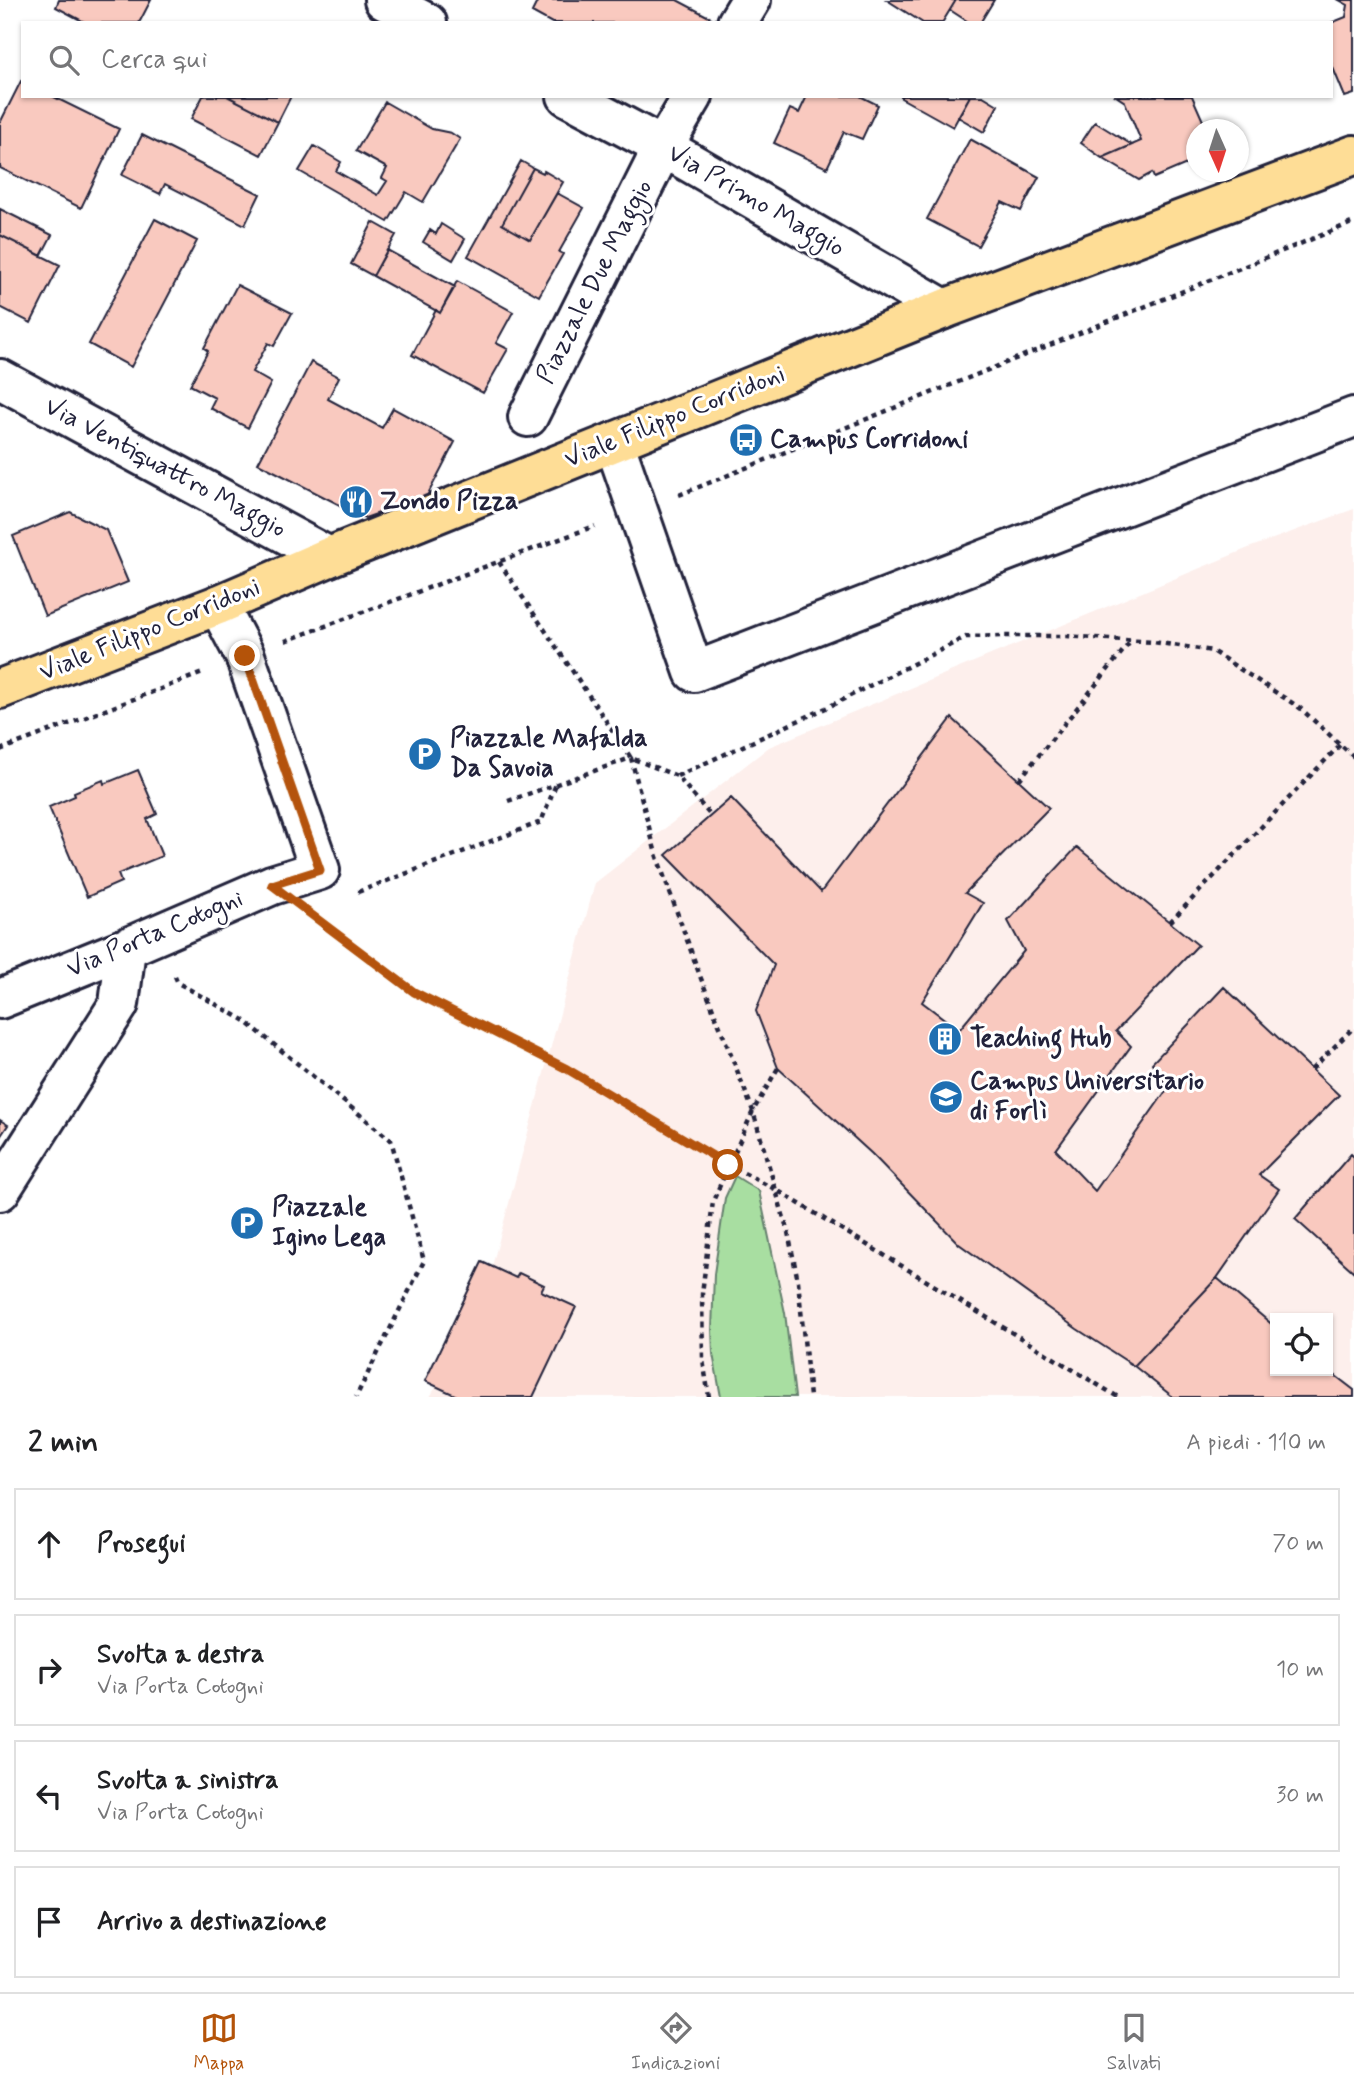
<!DOCTYPE html>
<html lang="it">
<head>
<meta charset="utf-8">
<style>
	:root { --surface:#fff; --page:#f2f2f2; --text:#202124; --muted:#757577; --line:#e0e0e0; --accent:#b45309 }
	body { margin:0; font-family:Mynerve,sans-serif; background:var(--page); color:var(--text) }
	.controls { position:absolute; right:21px; bottom:21px; display:grid; overflow:hidden; border-radius:0px; box-shadow:0 2px 5px #0004 }
	.controls button { width:63px; height:63px; display:grid; place-items:center; padding:0; border:0; border-bottom:2px solid var(--line); background:var(--surface); color:var(--text); font:35px sans-serif }
	.compass { position:absolute; left:1186px; top:119px; width:63px; height:63px; border-radius:50%; background:var(--surface); box-shadow:0 2px 5px #0004; rotate:177deg }
	.stop { position:absolute; width:21px; height:21px; margin:-16px; border:5px solid #b45309; border-radius:50%; background:#fff }
	.stop.end { background:#b45309; border-color:#fff; box-shadow:0 2px 7px #0008 }
	.list { margin:0; padding:0; list-style:none }
	h2 { display:flex; justify-content:space-between; align-items:center; height:91px; margin:0; padding:0 28px; font-size:30px }
	h2 small { font-size:23px; font-weight:400; color:var(--muted) }
	.list li { display:grid; grid-template-columns:46px 1fr auto; gap:21px; align-items:center; box-sizing:border-box; height:112px; margin:0 14px 14px; padding:0 14px; border:2px solid var(--line); border-radius:0px }
	.list b { display:block; font-size:26px; white-space:nowrap }
	.list p { margin:0; font-size:23px; white-space:nowrap; color:var(--muted) }
	.list em { font-size:23px; font-style:normal; color:var(--muted) }
	.icon { flex:none; width:38px; height:38px; fill:none; stroke:currentColor; stroke-width:2; stroke-linecap:round; stroke-linejoin:round }
	.map { position:relative; flex:none; width:1354px; height:1397px; overflow:hidden }
	.search { position:absolute; background:var(--surface); box-shadow:0 2px 5px #0004; left:21px; right:21px; top:21px; height:77px; display:flex; align-items:center; gap:18px; box-sizing:border-box; padding:0 24px; border-radius:0px; color:var(--muted); font-size:26px }
	.sheet { height:595px; background:var(--surface) }
	nav { display:flex; justify-content:space-around; align-items:center; box-sizing:border-box; height:98px; border-top:2px solid var(--line); background:var(--surface); font-size:19px; color:var(--muted) }
	nav a { display:grid; justify-items:center; gap:4px }
	nav .on { color:var(--accent) }
	.map>svg:first-child { display:block }
	.built { fill:#fdefec; fill-rule:evenodd }
	.grass { fill:#a8dea1; stroke:#65806e; stroke-width:2 }
	.building { fill:#f9c9bf; stroke:#22223b; stroke-width:2 }
	.lines { fill:none; stroke-linecap:round; stroke-linejoin:round }
	.minor-casing { stroke:#22223b; stroke-width:44 }
	.major-casing { stroke:#22223b; stroke-width:44 }
	.path { stroke:#22223b; stroke-width:4.5; stroke-dasharray:5 5; stroke-linecap:butt }
	.minor { stroke:#fff; stroke-width:38 }
	.major { stroke:#fedd96; stroke-width:38 }
	.route { stroke:#b45309; stroke-width:9 }
	.labels { text-anchor:middle; dominant-baseline:central; stroke-width:6; stroke-linejoin:round; paint-order:stroke }
	.street-label { font-size:26px; fill:#22223b; stroke:#fff }
	.poi-label { font-size:26px; font-weight:bold; fill:#22223b; stroke:#fff; text-anchor:start }
</style>
</head>
<body>
<div class="map">
<svg width="1354" height="1397" viewBox="0 0 1354 1397">
	<rect width="100%" height="100%" fill="#fff"/>
	<filter id="ink" filterUnits="userSpaceOnUse"><feTurbulence type="fractalNoise" baseFrequency=".0143" numOctaves="2"/><feDisplacementMap in="SourceGraphic" scale="14" xChannelSelector="R" yChannelSelector="G"/><feConvolveMatrix kernelMatrix="1 2 1 2 8 2 1 2 1" color-interpolation-filters="sRGB"/></filter>
	<g filter="url(#ink)">
		<!-- built -->
		<path class="built" d="M 1354,509 L 1354,1397 L 430,1397 L 480,1311 L 595,883 L 769,747 L 1251,547 ZM 1275,1318 L 1328,1318 L 1328,1371 L 1275,1371 Z"/>
		<!-- grass -->
		<path class="grass" d="M 735,1176 L 759,1191 L 785,1313 L 795,1397 L 721,1397 L 713,1354 L 712,1330 L 714,1274 L 725,1198 Z"/>
		<!-- building -->
		<path class="building" d="M 59,0 L 151,0 L 139,23 L 86,23 L 56,7 Z
			M 538,0 L 677,0 L 711,18 L 708,23 L 552,23 L 532,12 Z
			M 887,0 L 956,0 L 942,23 L 923,23 Z
			M 956,0 L 994,0 L 980,23 L 970,23 L 950,10 Z
			M 1339,0 L 1354,0 L 1354,94 L 1345,97 L 1331,63 L 1331,23 L 1346,17 L 1348,5 Z
			M 21,81 L 23,82 L 23,96 L 52,96 L 119,129 L 81,208 L 0,168 L 0,123 Z
			M 203,96 L 227,96 L 278,122 L 261,155 L 191,119 Z
			M 227,96 L 291,96 L 278,122 Z
			M 807,96 L 860,96 L 878,105 L 862,139 L 844,132 L 827,168 L 774,143 L 790,109 L 799,113 Z
			M 901,96 L 970,96 L 953,127 L 901,98 Z
			M 970,96 L 983,96 L 998,105 L 984,132 L 958,117 Z
			M 1116,96 L 1192,96 L 1207,130 L 1196,130 L 1196,160 L 1154,178 L 1152,173 L 1139,180 L 1102,158 L 1141,141 L 1125,102 Z
			M 385,102 L 432,129 L 451,133 L 460,139 L 423,202 L 406,192 L 388,222 L 299,171 L 314,146 L 341,162 L 336,171 L 378,195 L 387,181 L 382,178 L 387,168 L 356,151 Z
			M 1095,122 L 1132,145 L 1102,158 L 1081,143 Z
			M 142,135 L 260,194 L 245,225 L 165,184 L 160,194 L 122,175 Z
			M 970,139 L 1039,177 L 1021,211 L 1002,202 L 978,246 L 927,219 Z
			M 521,161 L 533,168 L 502,224 L 530,240 L 557,193 L 584,208 L 559,252 L 563,254 L 539,296 L 468,256 Z
			M 533,168 L 543,173 L 544,171 L 563,182 L 530,240 L 502,224 Z
			M 0,209 L 52,235 L 41,256 L 0,235 Z
			M 155,219 L 197,241 L 131,367 L 89,344 Z
			M 373,222 L 396,235 L 373,276 L 351,264 Z
			M 441,224 L 465,239 L 453,260 L 423,242 L 430,230 L 436,234 Z
			M 0,235 L 60,265 L 31,323 L 0,307 Z
			M 387,250 L 455,287 L 440,313 L 373,276 Z
			M 457,281 L 513,312 L 496,343 L 508,349 L 483,393 L 412,355 L 436,310 L 440,313 Z
			M 237,285 L 292,313 L 274,346 L 268,343 L 252,372 L 271,383 L 248,428 L 210,408 L 215,398 L 190,385 L 208,351 L 204,348 Z
			M 311,362 L 339,377 L 328,399 L 382,428 L 393,408 L 455,442 L 427,496 L 365,518 L 258,463 Z
			M 70,512 L 106,530 L 128,582 L 45,616 L 13,536 Z
			M 952,718 L 1049,808 L 965,893 L 983,903 L 922,1002 L 959,1030 L 1024,951 L 1008,921 L 1077,847 L 1198,945 L 1116,1031 L 1131,1046 L 1056,1150 L 1095,1191 L 1168,1088 L 1152,1063 L 1224,987 L 1339,1095 L 1259,1175 L 1279,1189 L 1217,1278 L 1134,1366 L 1077,1329 L 959,1244 L 872,1154 L 778,1068 L 756,1011 L 774,965 L 666,855 L 731,798 L 821,892 Z
			M 138,770 L 157,814 L 147,819 L 162,856 L 118,874 L 121,882 L 87,897 L 49,807 L 75,796 L 74,792 L 103,780 L 104,784 Z
			M 0,1120 L 8,1125 L 0,1137 Z
			M 1351,1154 L 1354,1157 L 1354,1272 L 1295,1219 Z
			M 482,1262 L 516,1278 L 519,1273 L 544,1285 L 541,1291 L 576,1307 L 533,1397 L 459,1397 L 425,1381 Z
			M 1217,1278 L 1275,1327 L 1275,1371 L 1328,1370 L 1354,1390 L 1354,1397 L 1173,1397 L 1134,1366 Z"/>
		<g class="lines">
			<!-- minor casing -->
			<g class="minor-casing">
				<path id="minor" d="M 384,0 L 427,23
					M 737,23 L 751,0
					M 567,96 L 663,147 L 944,309
					M 0,379 L 329,557
					M 528,417 L 663,147 L 693,96
					M 614,442 L 694,672 L 1354,417
					M 0,999 L 126,948 L 272,885 L 320,870 L 245,656 L 218,605
					M 0,1191 L 119,1004 L 126,948"/>
			</g>
			<!-- major casing -->
			<g class="major-casing">
				<path id="major" d="M 0,689 L 218,605 L 329,557 L 944,309 L 1354,155"/>
			</g>
			<!-- path -->
			<path class="path" d="M 679,495 L 1354,222
				M 499,562 L 631,758 L 677,776 L 711,816
				M 285,641 L 595,526
				M 0,750 L 205,672
				M 677,776 L 826,708 L 966,637 L 1004,636 L 1066,636 L 1153,642 L 1212,651 L 1300,708 L 1354,757
				M 1019,780 L 1131,641
				M 508,801 L 631,758 L 656,854 L 700,976 L 753,1111 L 788,1232 L 798,1281 L 810,1397
				M 358,892 L 541,822 L 556,784
				M 315,918 L 414,992 L 567,1069 L 728,1165 L 775,1189 L 1118,1397
				M 1170,922 L 1340,745
				M 175,976 L 178,983 L 244,1020 L 391,1140 L 424,1261 L 356,1397
				M 1312,1069 L 1354,1027
				M 709,1397 L 703,1360 L 702,1294 L 713,1201 L 753,1111 L 778,1068"/>
			<!-- minor -->
			<use href="#minor" class="minor"/>
			<!-- major -->
			<use href="#major" class="major"/>
		</g>
	</g>
	<g class="lines" filter="url(#ink)">
		<!-- route -->
		<path class="route" d="M 245,656 L 320,870 L 272,885 L 414,992 L 567,1069 L 728,1165"/>
	</g>
	<!-- icons -->
	<defs>
		<g id="bus-disc" transform="scale(1.75)"><circle r="9.5" fill="#1f6fb2" stroke="#fff"/><path d="M-5-6H5V4H4V6H2V4H-2V6H-4V4H-5ZM-3.5-4V0h7V-4ZM-3.5 1.2v1.5H-2V1.2ZM2 1.2v1.5H3.5V1.2Z" fill="#fff"/></g>
		<g id="restaurant-disc" transform="scale(1.75)"><circle r="9.5" fill="#1f6fb2" stroke="#fff"/><path d="M-5-6h1v4h1v-4h1v4h1v-4h1v5L-1.5 .5V6h-2V.5L-5-1ZM5-6V6H3V1.5H1.5Q1.5-4 5-6Z" fill="#fff"/></g>
		<g id="parking-disc" transform="scale(1.75)"><circle r="9.5" fill="#1f6fb2" stroke="#fff"/><path d="M-3.5-5.5H1a3.5 3.5 0 0 1 0 7H-1V5.5H-3.5ZM-1-3.4V-.6H.8a1.4 1.4 0 0 0 0-2.8Z" fill="#fff"/></g>
		<g id="building-disc" transform="scale(1.75)"><circle r="9.5" fill="#1f6fb2" stroke="#fff"/><path d="M-4-6H4V6H1V3H-1V6H-4ZM-2.5-4.3h1.7v1.8h-1.7ZM.8-4.3h1.7v1.8H.8ZM-2.5-1h1.7V.8h-1.7ZM.8-1h1.7V.8H.8Z" fill="#fff"/></g>
		<g id="university-disc" transform="scale(1.75)"><circle r="9.5" fill="#1f6fb2" stroke="#fff"/><path d="M0-5L7-2L0 1L-7-2ZM-4 1L0 2.5L4 1V4Q0 6-4 4Z" fill="#fff"/></g>
	</defs>
	<g fill-rule="evenodd">
		<use href="#bus-disc" x="746" y="440"/>
		<use href="#restaurant-disc" x="356" y="502"/>
		<use href="#parking-disc" x="425" y="754"/>
		<use href="#building-disc" x="945" y="1039"/>
		<use href="#university-disc" x="946" y="1097"/>
		<use href="#parking-disc" x="247" y="1223"/>
	</g>
	<g class="labels">
		<!-- street labels -->
		<g class="street-label">
			<text transform="translate(756 201) rotate(30)">Via Primo Maggio</text>
			<text transform="translate(595 282) rotate(-63)">Piazzale Due Maggio</text>
			<text transform="translate(675 417) rotate(-22)">Viale Filippo Corridoni</text>
			<text transform="translate(165 468) rotate(28)">Via Ventiquattro Maggio</text>
			<text transform="translate(150 630) rotate(-22)">Viale Filippo Corridoni</text>
			<text transform="translate(155 934) rotate(-23)">Via Porta Cotogni</text>
		</g>
		<!-- poi labels -->
		<g class="poi-label">
			<text x="770" y="440">Campus Corridoni</text>
			<text x="380" y="502">Zondo Pizza</text>
			<text x="450" y="739">Piazzale Mafalda<tspan x="450" dy="30">Da Savoia</tspan></text>
			<text x="970" y="1039">Teaching Hub</text>
			<text x="970" y="1082">Campus Universitario<tspan x="970" dy="30">di Forlì</tspan></text>
			<text x="272" y="1208">Piazzale<tspan x="272" dy="30">Igino Lega</tspan></text>
		</g>
	</g>
</svg>
<div class="controls">
<button><svg class="icon" aria-label="locate" viewBox="0 0 24 24"><circle cx="12" cy="12" r="6"/><path d="M12 2v4M12 18v4M2 12h4M18 12h4"/></svg></button>
</div>
<svg class="compass" viewBox="-18 -18 36 36"><path d="M0-13l5 13h-10z" fill="#e53935"/><path d="M0 13l5-13h-10z" fill="#757577"/></svg>
<div class="stop" style="left:728px;top:1165px"></div>
<div class="stop end" style="left:245px;top:656px"></div>
<div class="search"><svg class="icon" aria-label="search" viewBox="0 0 24 24"><circle cx="10" cy="10" r="6"/><path d="M15 15l6 6"/></svg>Cerca qui</div>
</div>
<section class="sheet">
<h2>2 min<small>A piedi · 110 m</small></h2>
<ul class="list">
<li><svg class="icon" aria-label="ahead" viewBox="0 0 24 24"><path d="M12 20V5M6 11l6-6 6 6"/></svg><div><b>Prosegui</b></div><em>70 m</em></li>
<li><svg class="icon" aria-label="right" viewBox="0 0 24 24"><path d="M7 20v-9h11M14 6l5 5-5 5"/></svg><div><b>Svolta a destra</b><p>Via Porta Cotogni</p></div><em>10 m</em></li>
<li><svg class="icon" aria-label="left" viewBox="0 0 24 24"><path d="M17 20v-9H6M10 6l-5 5 5 5"/></svg><div><b>Svolta a sinistra</b><p>Via Porta Cotogni</p></div><em>30 m</em></li>
<li><svg class="icon" aria-label="arrive" viewBox="0 0 24 24"><path d="M6 21V4h12l-3 4 3 4H6"/></svg><div><b>Arrivo a destinazione</b></div></li>
</ul>
</section>
<nav>
<a class="on"><svg class="icon" aria-label="map" viewBox="0 0 24 24"><path d="M3 6l6-2 6 2 6-2v14l-6 2-6-2-6 2zM9 4v14M15 6v14"/></svg>Mappa</a>
<a><svg class="icon" aria-label="directions" viewBox="0 0 24 24"><path d="M12 3l9 9-9 9-9-9zM9 14v-3h6M13 9l2 2-2 2"/></svg>Indicazioni</a>
<a><svg class="icon" aria-label="saved" viewBox="0 0 24 24"><path d="M7 4h10v16l-5-4-5 4z"/></svg>Salvati</a>
</nav>
</body>
</html>
